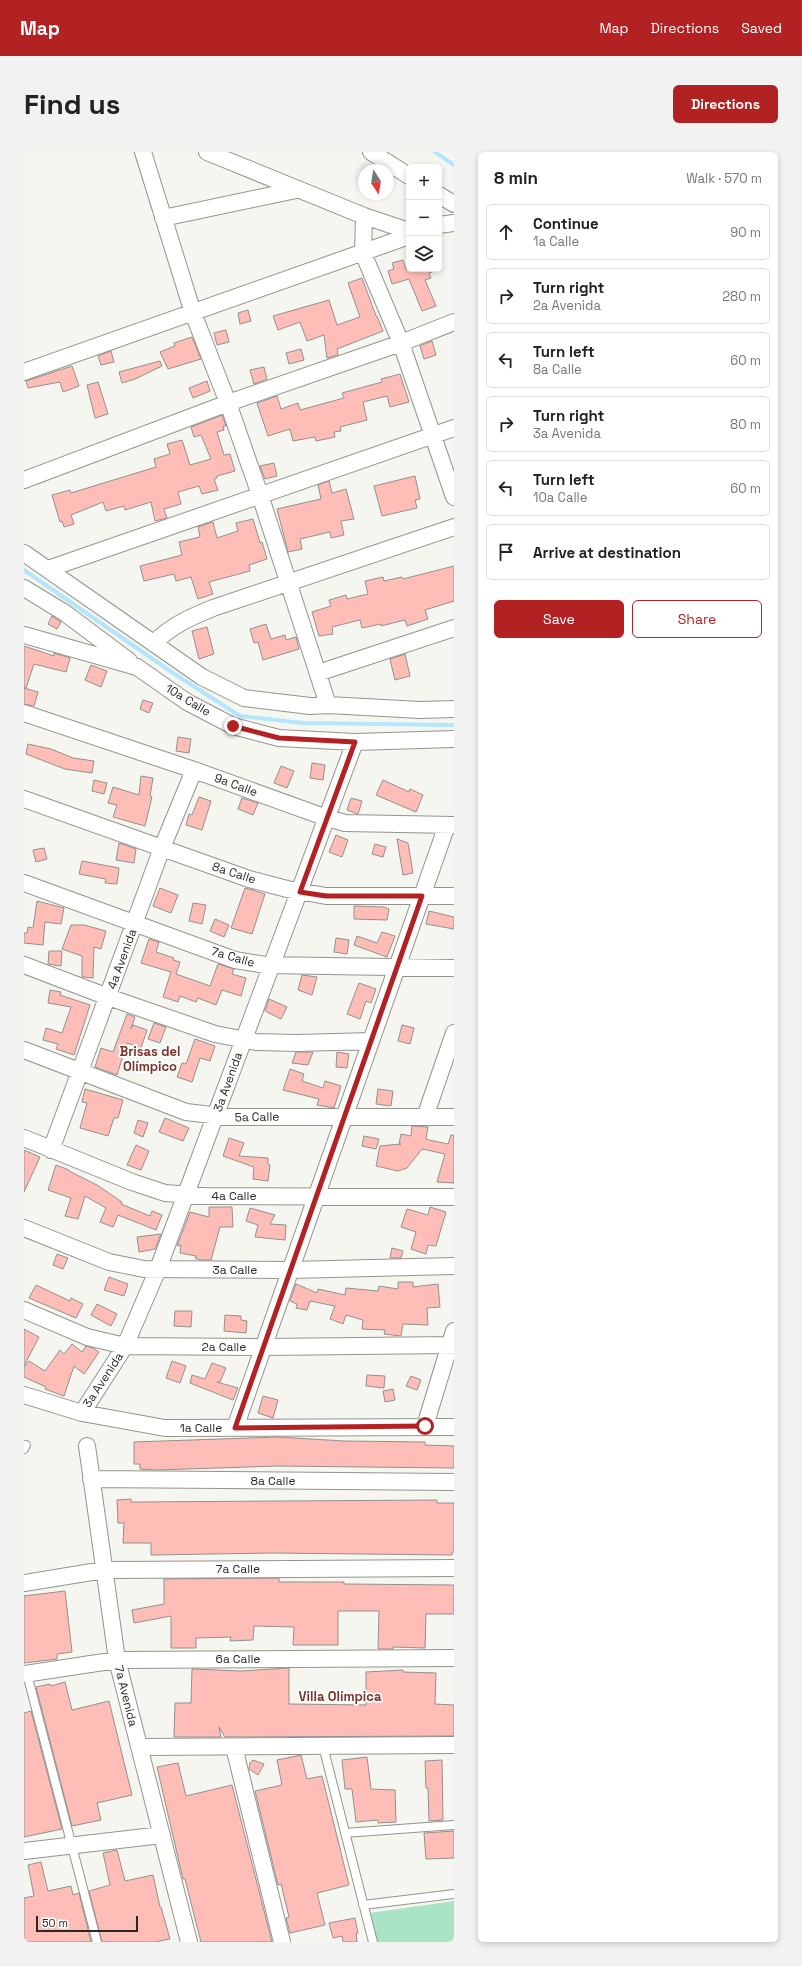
<!DOCTYPE html>
<html lang="en">
<head>
<meta charset="utf-8">
<style>
	:root { --surface:#fff; --page:#f2f2f2; --text:#222; --muted:#767676; --line:#e0e0e0; --accent:#b22223 }
	body { margin:0; font-family:"Space Grotesk",sans-serif; background:var(--page); color:var(--text) }
	.controls { position:absolute; right:12px; top:12px; display:grid; overflow:hidden; border-radius:6px; box-shadow:0 2px 6px #0003 }
	.controls button { width:36px; height:36px; display:grid; place-items:center; padding:0; border:0; border-bottom:1px solid var(--line); background:var(--surface); color:var(--text); font:20px sans-serif }
	.compass { position:absolute; left:334px; top:12px; width:36px; height:36px; border-radius:50%; background:var(--surface); box-shadow:0 2px 6px #0003; rotate:168deg }
	.scale { position:absolute; left:12px; bottom:10px; width:102px; box-sizing:border-box; padding-left:4px; border:2px solid #292826; border-top:0; font-size:11px; line-height:14px; white-space:nowrap; color:#292826; -webkit-text-stroke:3px #fff; paint-order:stroke }
	.stop { position:absolute; width:12px; height:12px; margin:-9px; border:3px solid #b22223; border-radius:50%; background:#fff }
	.stop.end { background:#b22223; border-color:#fff; box-shadow:0 1px 4px #0008 }
	.list { margin:0; padding:0; list-style:none }
	h2 { display:flex; justify-content:space-between; align-items:center; height:52px; margin:0; padding:0 16px; font-size:17px }
	h2 small { font-size:13px; font-weight:400; color:var(--muted) }
	.list li { display:grid; grid-template-columns:26px 1fr auto; gap:12px; align-items:center; box-sizing:border-box; height:56px; margin:0 8px 8px; padding:0 8px; border:1px solid var(--line); border-radius:6px }
	.list b { display:block; font-size:15px; white-space:nowrap }
	.list p { margin:0; font-size:13px; white-space:nowrap; color:var(--muted) }
	.list em { font-size:13px; font-style:normal; color:var(--muted) }
	.actions { display:flex; gap:8px; padding:12px 16px }
	.actions a { flex:1; padding:9px 0; border:1px solid var(--accent); border-radius:6px; text-align:center; font-size:14px; color:var(--accent) }
	.actions .main { background:var(--accent); color:#fff }
	.icon { flex:none; width:22px; height:22px; fill:none; stroke:currentColor; stroke-width:2; stroke-linecap:round; stroke-linejoin:round }
	.map { position:relative; flex:none; width:430px; height:1790px; overflow:hidden; border-radius:6px }
	header { display:flex; align-items:center; gap:24px; box-sizing:border-box; height:56px; padding:0 20px; background:var(--accent); color:#fff }
	header strong { font-size:19px }
	nav { display:flex; gap:22px; margin-inline-start:auto; font-size:14px }
	.intro { display:flex; align-items:center; justify-content:space-between; box-sizing:border-box; height:96px; padding:0 24px }
	h1 { margin:0; font-size:28px }
	.button { padding:10px 18px; border-radius:6px; background:var(--accent); color:#fff; font-size:14px; font-weight:700 }
	main { display:flex; gap:24px; padding:0 24px }
	aside { flex:1; background:var(--surface); border-radius:6px; box-shadow:0 2px 6px #0003 }
	.map>svg:first-child { display:block }
	.green { fill:#aae4c8 }
	.lines { fill:none; stroke-linecap:round; stroke-linejoin:round }
	.stream { stroke:#b3e5fc; stroke-width:4 }
	.building { fill:#febeb7; stroke:#958f8e }
	.service-casing { stroke:#94948e; stroke-width:10 }
	.minor-casing { stroke:#94948e; stroke-width:18 }
	.service { stroke:#fff; stroke-width:8 }
	.minor { stroke:#fff; stroke-width:16 }
	.route { stroke:#b22223; stroke-width:5 }
	.labels { text-anchor:middle; dominant-baseline:central; stroke-width:3.5; stroke-linejoin:round; paint-order:stroke }
	.street-label { font-size:12px; fill:#292826; stroke:#fff }
	.neighbourhood-label { font-size:13px; font-weight:bold; fill:#7b342f; stroke:#fff }
</style>
</head>
<body>
<header>
<strong>Map</strong>
<nav><a>Map</a><a>Directions</a><a>Saved</a></nav>
</header>
<div class="intro"><h1>Find us</h1><a class="button">Directions</a></div>
<main>
<div class="map">
<svg width="430" height="1790" viewBox="0 0 430 1790">
	<rect width="100%" height="100%" fill="#f6f6f0"/>
	<!-- green -->
	<path class="green" d="M 430,1749 L 430,1790 L 354,1790 L 345,1761 Z"/>
	<g class="lines">
		<!-- stream -->
		<path class="stream" d="M 411,0 L 430,13
			M 0,418 L 149,521 L 216,564 L 279,571 L 430,573"/>
	</g>
	<!-- building -->
	<path class="building" d="M 379,108 L 382,117 L 408,117 L 408,120 L 405,121 L 407,126 L 401,128 L 412,154 L 398,159 L 385,127 L 368,132 L 364,119 L 370,117 L 368,111 Z
		M 338,126 L 352,164 L 353,164 L 359,179 L 313,197 L 314,203 L 303,206 L 300,183 L 283,189 L 276,170 L 254,178 L 249,164 L 305,148 L 313,173 L 336,165 L 324,131 Z
		M 224,158 L 227,169 L 216,172 L 214,161 Z
		M 202,178 L 205,190 L 193,193 L 190,181 Z
		M 168,185 L 177,207 L 144,217 L 136,200 L 151,194 L 150,191 Z
		M 408,189 L 412,203 L 400,207 L 396,194 Z
		M 277,197 L 280,208 L 265,212 L 262,201 Z
		M 87,199 L 90,210 L 77,213 L 74,204 Z
		M 136,209 L 138,214 L 111,227 L 98,231 L 95,220 Z
		M 48,214 L 55,234 L 39,240 L 36,230 L 4,236 L 2,229 Z
		M 240,215 L 243,227 L 230,232 L 226,218 Z
		M 376,222 L 385,250 L 366,255 L 363,244 L 339,250 L 343,268 L 316,275 L 317,279 L 310,280 L 311,285 L 292,289 L 291,285 L 269,289 L 266,277 L 244,284 L 233,251 L 253,244 L 257,257 L 274,251 L 276,258 L 320,246 L 318,241 L 358,230 L 357,227 Z
		M 183,229 L 186,239 L 169,246 L 165,236 Z
		M 74,230 L 84,262 L 71,266 L 63,233 Z
		M 198,263 L 202,274 L 199,274 L 200,278 L 193,280 L 200,303 L 206,302 L 211,319 L 193,324 L 193,326 L 190,327 L 194,338 L 178,342 L 175,334 L 154,340 L 157,352 L 140,357 L 143,366 L 131,369 L 127,350 L 101,358 L 100,354 L 82,359 L 79,350 L 47,363 L 50,372 L 40,375 L 38,369 L 36,370 L 28,343 L 46,338 L 47,341 L 132,315 L 130,307 L 146,302 L 143,292 L 158,288 L 166,313 L 187,307 L 177,283 L 170,285 L 167,275 Z
		M 250,311 L 253,324 L 241,327 L 236,314 Z
		M 391,324 L 396,347 L 391,348 L 393,356 L 358,364 L 350,334 Z
		M 305,329 L 308,341 L 322,337 L 330,367 L 317,369 L 320,383 L 307,386 L 306,380 L 276,387 L 278,397 L 264,400 L 253,357 L 297,347 L 294,333 Z
		M 229,367 L 236,391 L 238,390 L 243,407 L 225,413 L 226,419 L 185,430 L 189,442 L 174,447 L 167,425 L 152,429 L 150,422 L 120,429 L 116,414 L 158,403 L 155,390 L 176,385 L 174,375 L 189,370 L 193,386 L 214,379 L 212,371 Z
		M 430,414 L 430,449 L 401,458 L 404,467 L 383,474 L 381,468 L 357,474 L 357,472 L 338,476 L 336,468 L 308,475 L 309,482 L 295,484 L 288,460 L 307,454 L 305,448 L 322,443 L 323,447 L 344,442 L 341,429 L 359,425 L 360,429 L 378,425 L 379,427 Z
		M 28,464 L 37,470 L 33,477 L 24,472 Z
		M 242,472 L 247,487 L 261,483 L 262,488 L 272,485 L 275,497 L 239,508 L 234,490 L 230,491 L 226,477 Z
		M 183,475 L 190,502 L 175,507 L 168,479 Z
		M 0,494 L 30,504 L 30,501 L 46,506 L 42,520 L 10,512 L 2,536 L 0,535 Z
		M 381,502 L 386,524 L 371,528 L 366,507 Z
		M 67,513 L 83,519 L 77,535 L 61,528 Z
		M 0,536 L 14,540 L 10,554 L 0,552 Z
		M 119,548 L 129,551 L 125,561 L 116,557 Z
		M 154,585 L 167,587 L 165,601 L 152,599 Z
		M 4,592 L 27,597 L 49,606 L 70,609 L 68,621 L 41,617 L 2,602 Z
		M 288,611 L 301,613 L 299,628 L 286,626 Z
		M 257,614 L 270,619 L 263,636 L 250,631 Z
		M 117,624 L 129,626 L 126,644 L 128,645 L 121,674 L 89,665 L 93,653 L 84,651 L 89,635 L 115,643 Z
		M 70,628 L 83,631 L 80,642 L 68,639 Z
		M 359,628 L 385,640 L 386,637 L 399,643 L 392,660 L 352,643 Z
		M 175,645 L 187,649 L 178,678 L 162,673 L 165,662 L 168,663 Z
		M 218,646 L 234,651 L 229,663 L 214,657 Z
		M 327,646 L 338,649 L 334,662 L 323,658 Z
		M 312,683 L 324,688 L 318,705 L 305,700 Z
		M 373,687 L 384,691 L 389,721 L 379,723 Z
		M 95,691 L 112,697 L 110,711 L 92,708 Z
		M 351,692 L 362,695 L 359,705 L 348,702 Z
		M 20,696 L 23,707 L 12,710 L 9,698 Z
		M 58,709 L 95,716 L 93,732 L 81,731 L 82,727 L 55,722 Z
		M 136,736 L 154,743 L 147,761 L 129,754 Z
		M 221,736 L 241,742 L 228,782 L 207,776 Z
		M 13,749 L 40,756 L 37,772 L 21,770 L 19,793 L 0,791 L 0,781 L 3,781 L 4,775 L 9,776 Z
		M 169,751 L 182,753 L 178,772 L 165,769 Z
		M 330,754 L 360,755 L 365,757 L 363,768 L 330,767 Z
		M 405,759 L 430,765 L 430,777 L 402,772 Z
		M 191,767 L 205,773 L 200,785 L 186,779 Z
		M 47,773 L 60,773 L 82,779 L 77,797 L 70,795 L 69,826 L 58,825 L 58,804 L 38,797 Z
		M 358,780 L 371,784 L 363,805 L 330,793 L 333,784 L 353,791 Z
		M 312,786 L 325,788 L 323,802 L 310,800 Z
		M 125,787 L 135,790 L 132,800 L 150,806 L 149,808 L 156,810 L 152,822 L 186,834 L 194,812 L 210,817 L 208,822 L 222,826 L 217,844 L 198,838 L 192,853 L 174,846 L 172,850 L 156,844 L 154,850 L 139,845 L 147,820 L 117,811 Z
		M 25,799 L 38,799 L 37,814 L 24,812 Z
		M 278,823 L 293,825 L 288,843 L 274,838 Z
		M 335,831 L 352,837 L 347,851 L 342,849 L 336,867 L 323,862 Z
		M 26,838 L 37,840 L 36,843 L 66,853 L 50,903 L 32,897 L 34,892 L 19,888 L 22,876 L 38,881 L 47,855 L 24,851 Z
		M 245,847 L 263,855 L 257,867 L 241,859 Z
		M 103,862 L 111,865 L 107,877 L 109,873 L 123,878 L 117,896 L 103,891 L 93,923 L 71,915 L 77,896 L 89,900 Z
		M 130,871 L 142,875 L 136,891 L 124,887 Z
		M 378,873 L 390,876 L 386,892 L 374,889 Z
		M 171,887 L 191,894 L 186,909 L 176,906 L 168,930 L 153,925 L 158,911 L 162,912 Z
		M 272,900 L 289,900 L 284,913 L 268,911 Z
		M 313,900 L 325,902 L 323,916 L 312,915 Z
		M 266,917 L 280,922 L 278,929 L 299,936 L 301,929 L 317,934 L 310,956 L 293,953 L 295,947 L 259,938 Z
		M 61,937 L 99,948 L 94,966 L 90,966 L 84,984 L 56,976 L 63,951 L 58,950 Z
		M 354,937 L 369,939 L 367,954 L 352,952 Z
		M 141,966 L 165,976 L 159,989 L 135,980 Z
		M 114,968 L 124,971 L 119,985 L 110,981 Z
		M 388,974 L 404,975 L 402,987 L 405,988 L 424,992 L 427,983 L 430,983 L 430,1031 L 413,1030 L 421,1002 L 398,997 L 383,1016 L 374,1019 L 352,1014 L 356,994 L 377,992 L 375,992 L 377,982 L 387,984 Z
		M 340,984 L 355,987 L 352,997 L 338,994 Z
		M 205,986 L 220,991 L 215,1004 L 244,1006 L 244,1012 L 246,1013 L 244,1029 L 229,1027 L 230,1015 L 199,1004 Z
		M 112,993 L 125,999 L 117,1018 L 103,1013 Z
		M 0,998 L 16,1005 L 0,1040 Z
		M 32,1013 L 45,1018 L 45,1019 L 73,1033 L 98,1050 L 97,1052 L 126,1064 L 128,1059 L 138,1063 L 132,1078 L 94,1063 L 89,1075 L 76,1070 L 82,1056 L 61,1044 L 54,1067 L 41,1064 L 47,1046 L 24,1038 Z
		M 185,1055 L 208,1055 L 209,1075 L 196,1075 L 187,1108 L 176,1108 L 171,1106 L 172,1104 L 156,1101 L 157,1093 L 153,1094 L 166,1060 L 185,1065 Z
		M 406,1055 L 422,1060 L 412,1094 L 404,1093 L 402,1102 L 387,1097 L 392,1080 L 377,1075 L 383,1057 L 404,1063 Z
		M 226,1056 L 251,1063 L 246,1072 L 262,1073 L 261,1088 L 231,1085 L 234,1073 L 222,1069 Z
		M 137,1082 L 131,1097 L 115,1100 L 113,1085 Z
		M 368,1096 L 379,1099 L 377,1106 L 366,1106 Z
		M 33,1102 L 44,1106 L 39,1117 L 29,1113 Z
		M 85,1125 L 104,1132 L 100,1144 L 80,1138 Z
		M 374,1130 L 389,1130 L 389,1135 L 414,1132 L 416,1155 L 403,1156 L 404,1173 L 379,1172 L 377,1184 L 360,1182 L 361,1178 L 338,1177 L 339,1168 L 322,1163 L 319,1172 L 306,1167 L 311,1154 L 286,1149 L 283,1158 L 272,1156 L 273,1152 L 266,1149 L 272,1132 L 293,1141 L 294,1137 L 321,1143 L 322,1136 L 354,1139 L 355,1134 L 374,1137 Z
		M 12,1133 L 46,1149 L 47,1146 L 59,1152 L 52,1166 L 5,1146 Z
		M 73,1152 L 93,1162 L 87,1174 L 67,1163 Z
		M 151,1159 L 168,1159 L 167,1175 L 150,1174 Z
		M 201,1163 L 217,1164 L 217,1168 L 223,1169 L 222,1181 L 200,1179 Z
		M 0,1177 L 15,1185 L 0,1214 Z
		M 48,1192 L 58,1200 L 62,1194 L 69,1196 L 75,1200 L 60,1222 L 50,1214 L 40,1244 L 21,1237 L 22,1235 L 0,1225 L 0,1216 L 5,1209 L 21,1219 L 36,1198 L 40,1202 Z
		M 148,1209 L 162,1214 L 156,1231 L 142,1226 Z
		M 188,1211 L 202,1216 L 196,1230 L 193,1230 L 214,1236 L 209,1248 L 166,1231 L 168,1223 L 181,1227 Z
		M 343,1223 L 361,1224 L 360,1236 L 342,1234 Z
		M 387,1224 L 397,1228 L 393,1238 L 382,1234 Z
		M 369,1237 L 371,1248 L 361,1250 L 359,1239 Z
		M 239,1244 L 254,1248 L 249,1266 L 234,1261 Z
		M 254,1285 L 320,1289 L 401,1290 L 401,1293 L 430,1294 L 430,1316 L 254,1314 L 133,1318 L 116,1317 L 116,1312 L 110,1312 L 110,1290 Z
		M 107,1347 L 107,1350 L 413,1348 L 413,1351 L 430,1351 L 430,1400 L 428,1400 L 428,1403 L 249,1401 L 127,1403 L 127,1391 L 99,1391 L 100,1371 L 94,1371 L 93,1348 Z
		M 255,1426 L 255,1430 L 320,1430 L 320,1432 L 430,1433 L 430,1462 L 402,1462 L 401,1496 L 369,1495 L 369,1497 L 354,1497 L 355,1459 L 314,1459 L 314,1493 L 269,1493 L 270,1475 L 230,1474 L 229,1488 L 206,1489 L 207,1485 L 172,1486 L 172,1496 L 147,1496 L 147,1464 L 110,1471 L 108,1458 L 140,1452 L 140,1427 Z
		M 41,1439 L 48,1500 L 33,1502 L 33,1507 L 0,1511 L 0,1444 Z
		M 265,1516 L 265,1552 L 342,1553 L 342,1520 L 379,1518 L 379,1520 L 412,1521 L 411,1552 L 430,1553 L 430,1584 L 201,1585 L 195,1575 L 197,1585 L 150,1585 L 151,1551 L 167,1551 L 168,1517 L 217,1519 Z
		M 41,1530 L 48,1558 L 85,1549 L 108,1643 L 73,1651 L 77,1668 L 48,1674 L 12,1535 L 26,1532 L 27,1534 Z
		M 7,1559 L 38,1677 L 0,1685 L 0,1561 Z
		M 277,1603 L 283,1627 L 298,1624 L 325,1733 L 293,1741 L 301,1773 L 266,1781 L 262,1766 L 265,1765 L 257,1732 L 254,1733 L 231,1639 L 258,1633 L 253,1608 Z
		M 343,1605 L 347,1637 L 371,1638 L 372,1670 L 354,1671 L 354,1668 L 332,1670 L 328,1637 L 321,1637 L 318,1608 Z
		M 229,1608 L 240,1612 L 234,1623 L 225,1617 L 226,1611 Z
		M 418,1608 L 419,1668 L 405,1669 L 404,1636 L 402,1636 L 401,1609 Z
		M 154,1611 L 162,1644 L 208,1633 L 248,1790 L 177,1790 L 165,1743 L 161,1727 L 159,1727 L 133,1615 Z
		M 430,1679 L 430,1706 L 402,1707 L 400,1681 Z
		M 93,1698 L 101,1729 L 129,1723 L 136,1755 L 137,1755 L 146,1787 L 131,1790 L 78,1790 L 65,1739 L 86,1733 L 79,1701 Z
		M 17,1710 L 24,1739 L 47,1734 L 49,1743 L 55,1741 L 67,1790 L 0,1790 L 0,1746 L 10,1744 L 4,1713 Z
		M 331,1766 L 334,1781 L 332,1781 L 333,1790 L 319,1790 L 318,1784 L 309,1786 L 305,1771 Z"/>
	<g class="lines">
		<!-- service casing -->
		<g class="service-casing">
			<path id="service" d="M 0,1297 L 2,1293
				M 3,1522 L 73,1790
				M 299,1594 L 349,1790
				M 321,1681 L 430,1673
				M 339,1753 L 430,1742"/>
		</g>
		<!-- minor casing -->
		<g class="minor-casing">
			<path id="minor" d="M 119,0 L 169,161 L 204,251 L 236,343 L 304,553
				M 183,0 L 340,64 L 385,79
				M 347,0 L 385,24
				M 415,43 L 430,52
				M 340,64 L 339,101 L 377,191 L 430,345
				M 139,66 L 272,38
				M 415,73 L 430,71
				M 0,220 L 385,84
				M 0,328 L 204,251 L 377,191 L 430,170
				M 0,401 L 178,525 L 220,546 L 286,554 L 304,553 L 396,558 L 430,557
				M 24,417 L 430,276
				M 0,436 L 41,461 L 105,509
				M 0,483 L 113,515 L 163,550 L 209,574 L 255,586 L 331,590 L 430,587
				M 130,491 C 148,473 167,465 189,456 L 430,375
				M 294,521 L 430,476
				M 0,561 L 170,618 L 303,666 L 321,671 L 430,673
				M 0,647 L 225,727 L 263,737 L 302,744 L 430,744
				M 0,731 L 211,808 L 241,813 L 430,816
				M 0,813 L 84,845 L 191,882 L 232,890 L 273,891 L 347,889
				M 0,898 L 162,960 L 205,965 L 430,965
				M 401,965 L 430,881
				M 0,986 L 108,1030 L 141,1041 L 181,1044 L 430,1045
				M 27,998 L 138,696 L 170,618
				M 0,1076 L 85,1110 L 120,1117 L 266,1118 L 430,1114
				M 0,1158 L 63,1185 L 101,1194 L 239,1195 L 430,1193
				M 0,1243 L 58,1261 L 141,1276 L 430,1275
				M 58,1261 L 101,1194 L 134,1117 L 331,590
				M 401,1274 L 430,1179
				M 211,1276 L 423,673
				M 63,1294 L 93,1508 L 165,1790
				M 67,1327 L 430,1330
				M 0,1431 L 80,1418 L 430,1416
				M 0,1522 L 93,1508 L 430,1506
				M 115,1595 L 430,1593
				M 210,1595 L 258,1790
				M 0,1699 L 138,1683"/>
		</g>
		<!-- service -->
		<use href="#service" class="service"/>
		<!-- minor -->
		<use href="#minor" class="minor"/>
	</g>
	<g class="lines">
		<!-- route -->
		<path class="route" d="M 209,574 L 255,586 L 331,590 L 276,740 L 302,744 L 398,744 L 211,1276 L 401,1274"/>
	</g>
	<g class="labels">
		<!-- street labels -->
		<g class="street-label">
			<text transform="translate(164 548) rotate(31)">10a Calle</text>
			<text transform="translate(212 633) rotate(20)">9a Calle</text>
			<text transform="translate(210 721) rotate(18)">8a Calle</text>
			<text transform="translate(209 805) rotate(16)">7a Calle</text>
			<text transform="translate(98 807) rotate(-70)">4a Avenida</text>
			<text transform="translate(204 930) rotate(-70)">3a Avenida</text>
			<text transform="translate(233 965) rotate(-1)">5a Calle</text>
			<text x="210" y="1044">4a Calle</text>
			<text x="211" y="1118">3a Calle</text>
			<text x="200" y="1195">2a Calle</text>
			<text transform="translate(79 1228) rotate(-57)">3a Avenida</text>
			<text x="177" y="1276">1a Calle</text>
			<text x="249" y="1329">8a Calle</text>
			<text x="214" y="1417">7a Calle</text>
			<text x="214" y="1507">6a Calle</text>
			<text transform="translate(102 1544) rotate(76)">7a Avenida</text>
		</g>
		<!-- neighbourhood labels -->
		<g class="neighbourhood-label">
			<text x="126" y="899">Brisas del<tspan x="126" dy="15">Olímpico</tspan></text>
			<text x="316" y="1544">Villa Olímpica</text>
		</g>
	</g>
</svg>
<div class="controls">
<button>+</button>
<button>−</button>
<button><svg class="icon" aria-label="layers" viewBox="0 0 24 24"><path d="M12 4l9 5-9 5-9-5zM3 14l9 5 9-5"/></svg></button>
</div>
<svg class="compass" viewBox="-18 -18 36 36"><path d="M0-13l5 13h-10z" fill="#e53935"/><path d="M0 13l5-13h-10z" fill="#767676"/></svg>
<div class="scale">50 m</div>
<div class="stop" style="left:401px;top:1274px"></div>
<div class="stop end" style="left:209px;top:574px"></div>
</div>
<aside>
<h2>8 min<small>Walk · 570 m</small></h2>
<ul class="list">
<li><svg class="icon" aria-label="ahead" viewBox="0 0 24 24"><path d="M12 20V5M6 11l6-6 6 6"/></svg><div><b>Continue</b><p>1a Calle</p></div><em>90 m</em></li>
<li><svg class="icon" aria-label="right" viewBox="0 0 24 24"><path d="M7 20v-9h11M14 6l5 5-5 5"/></svg><div><b>Turn right</b><p>2a Avenida</p></div><em>280 m</em></li>
<li><svg class="icon" aria-label="left" viewBox="0 0 24 24"><path d="M17 20v-9H6M10 6l-5 5 5 5"/></svg><div><b>Turn left</b><p>8a Calle</p></div><em>60 m</em></li>
<li><svg class="icon" aria-label="right" viewBox="0 0 24 24"><path d="M7 20v-9h11M14 6l5 5-5 5"/></svg><div><b>Turn right</b><p>3a Avenida</p></div><em>80 m</em></li>
<li><svg class="icon" aria-label="left" viewBox="0 0 24 24"><path d="M17 20v-9H6M10 6l-5 5 5 5"/></svg><div><b>Turn left</b><p>10a Calle</p></div><em>60 m</em></li>
<li><svg class="icon" aria-label="arrive" viewBox="0 0 24 24"><path d="M6 21V4h12l-3 4 3 4H6"/></svg><div><b>Arrive at destination</b></div></li>
</ul>
<div class="actions"><a class="main">Save</a><a>Share</a></div>
</aside>
</main>
</body>
</html>
